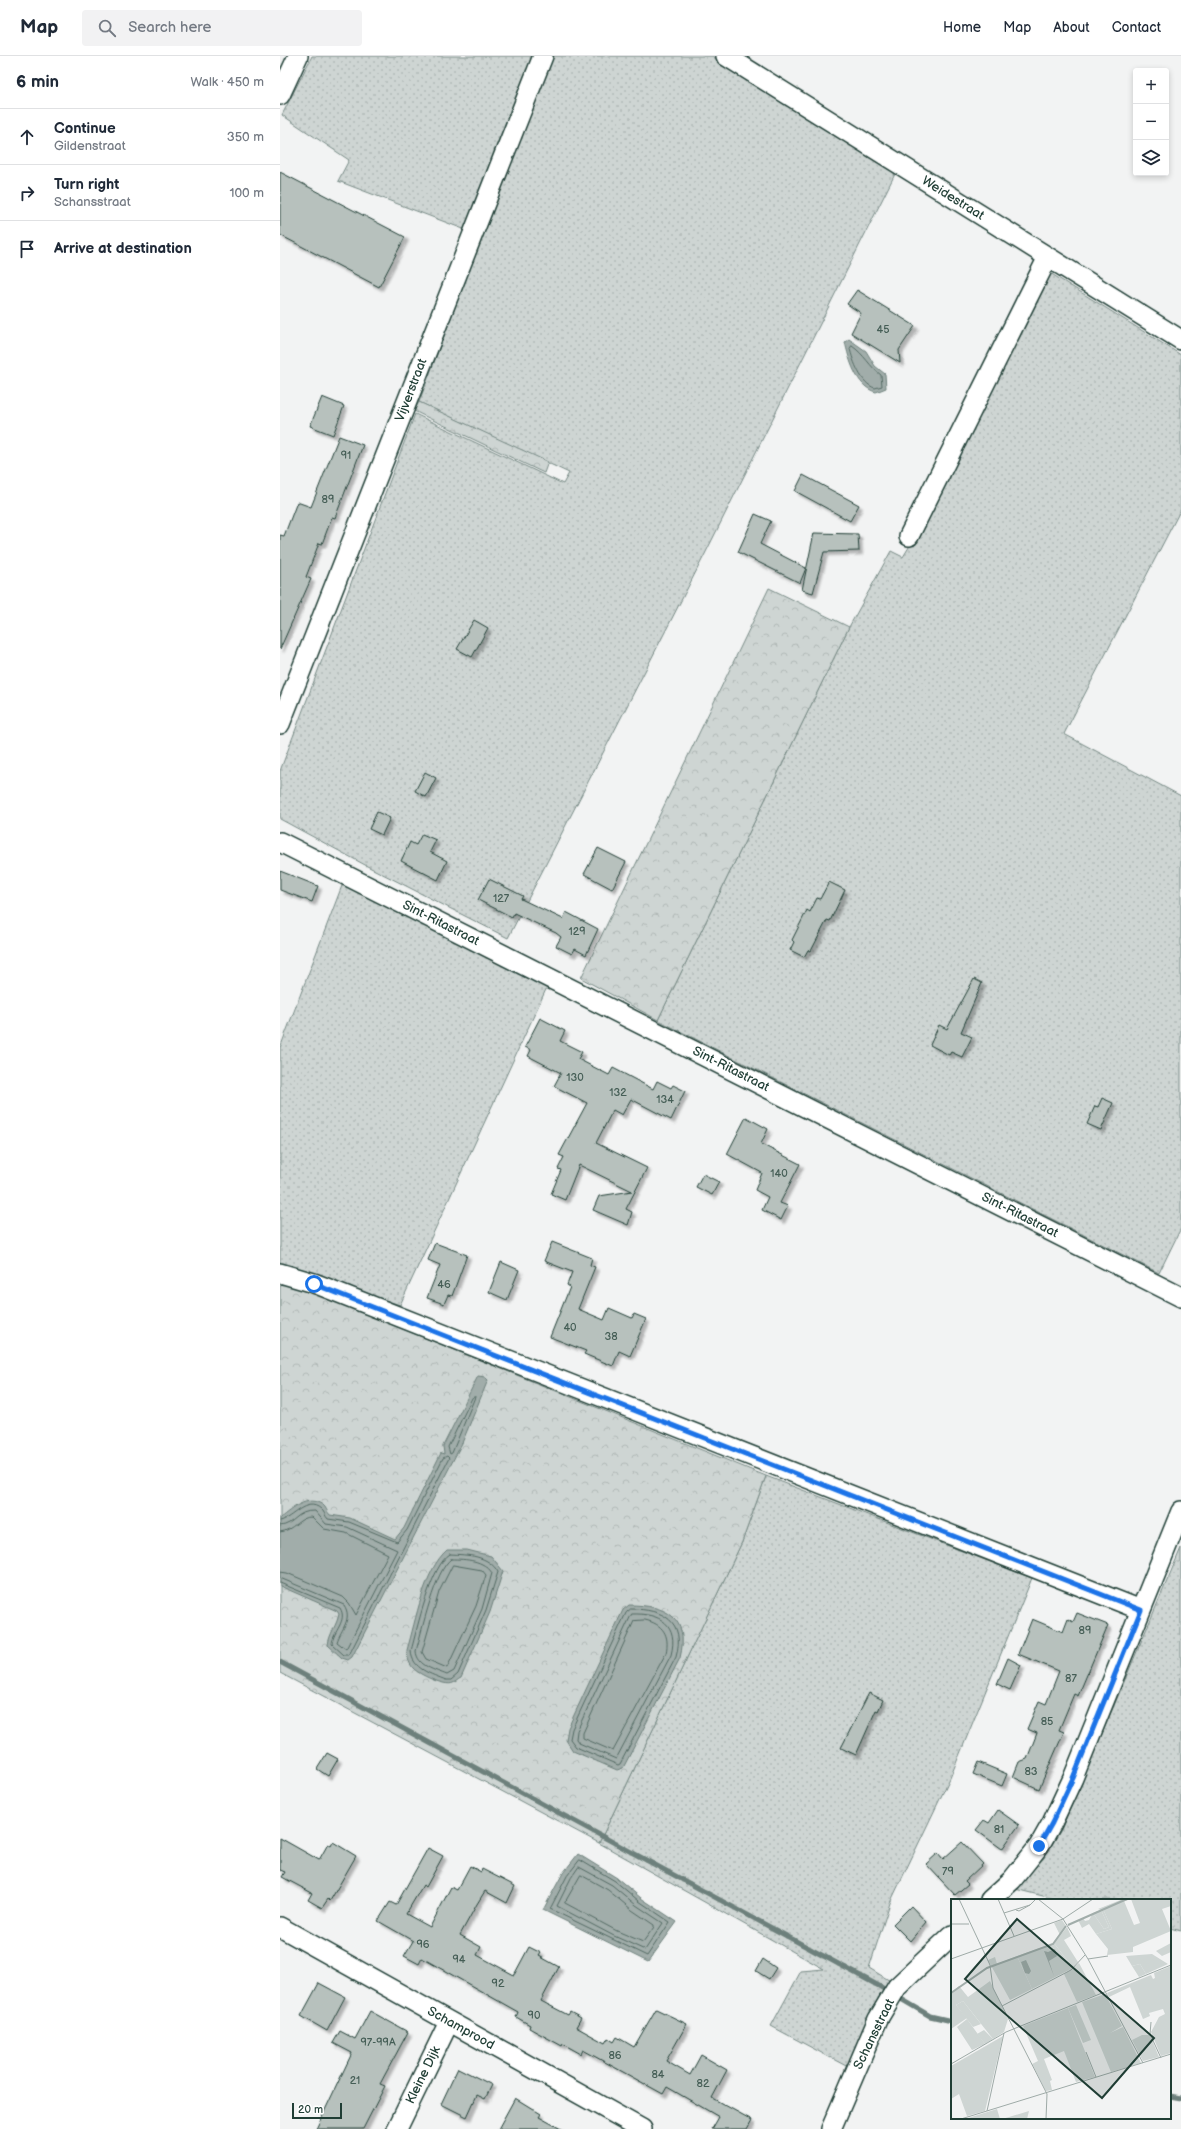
<!DOCTYPE html>
<html lang="en">
<head>
<meta charset="utf-8">
<style>
	:root { --surface:#fff; --page:#f2f2f3; --text:#1f2937; --muted:#747a83; --line:#e0e1e3 }
	body { margin:0; font-family:"Balsamiq Sans",sans-serif; background:var(--page); color:var(--text) }
	.controls { position:absolute; right:12px; top:12px; display:grid; overflow:hidden; border-radius:4px; box-shadow:0 2px 6px #0003 }
	.controls button { width:36px; height:36px; display:grid; place-items:center; padding:0; border:0; border-bottom:1px solid var(--line); background:var(--surface); color:var(--text); font:20px sans-serif }
	.scale { position:absolute; left:12px; bottom:10px; width:50px; box-sizing:border-box; padding-left:4px; border:2px solid #1f3d34; border-top:0; font-size:11px; line-height:14px; white-space:nowrap; color:#1f3d34; -webkit-text-stroke:3px #fff; paint-order:stroke }
	.stop { position:absolute; width:12px; height:12px; margin:-9px; border:3px solid #1a73e8; border-radius:50%; background:#fff }
	.stop.end { background:#1a73e8; border-color:#fff; box-shadow:0 1px 4px #0008 }
	.list { margin:0; padding:0; list-style:none }
	h2 { display:flex; justify-content:space-between; align-items:center; height:52px; margin:0; padding:0 16px; font-size:17px }
	h2 small { font-size:13px; font-weight:400; color:var(--muted) }
	.list li { display:grid; grid-template-columns:26px 1fr auto; gap:12px; align-items:center; box-sizing:border-box; height:56px; padding:0 16px; border-top:1px solid var(--line) }
	.list b { display:block; font-size:15px; white-space:nowrap }
	.list p { margin:0; font-size:13px; white-space:nowrap; color:var(--muted) }
	.list em { font-size:13px; font-style:normal; color:var(--muted) }
	.icon { flex:none; width:22px; height:22px; fill:none; stroke:currentColor; stroke-width:2; stroke-linecap:round; stroke-linejoin:round }
	.map { position:relative; flex:none; width:901px; height:2073px; overflow:hidden }
	header { display:flex; align-items:center; gap:24px; box-sizing:border-box; height:56px; padding:0 20px; background:var(--surface); border-bottom:1px solid var(--line) }
	header strong { font-size:19px }
	nav { display:flex; gap:22px; margin-inline-start:auto; font-size:14px }
	.search { width:280px; height:36px; background:var(--page); display:flex; align-items:center; gap:10px; box-sizing:border-box; padding:0 14px; border-radius:4px; color:var(--muted); font-size:15px }
	main { display:flex }
	aside { flex:1; background:var(--surface) }
	.map>svg:first-child { display:block }
	.grass { fill:url(#grass-dots); stroke:#768984 }
	.forest { fill:url(#forest-crowns); stroke:#768984 }
	.water { fill:#a1adaa; stroke:#6d807b }
	.lines { fill:none; stroke-linecap:round; stroke-linejoin:round }
	.shore { stroke:#536a63; stroke-width:1 }
	.stream { stroke:#6d807b; stroke-width:5 }
	.building { fill:#b7c1bd; stroke:#1f3d34; filter:url(#shadow) }
	.minor-casing { stroke:#1f3d34; stroke-width:22 }
	.minor { stroke:#fff; stroke-width:19 }
	.route { stroke:#1a73e8; stroke-width:5 }
	.labels { text-anchor:middle; dominant-baseline:central; stroke-width:4; stroke-linejoin:round; paint-order:stroke }
	.number-label { font-size:11px; fill:#455e56 }
	.street-label { font-size:13px; fill:#1f3d34; stroke:#fff }
	.inset-river { fill:none; stroke:#a1adaa; stroke-width:2 }
	.inset-road { fill:none; stroke:#9eaaa7; stroke-width:1 }
	.view { fill:#1f3d34; fill-opacity:0.15; stroke:#1f3d34; stroke-width:2 }
	.inset-edge { fill:none; stroke:#1f3d34; stroke-width:2 }
</style>
</head>
<body>
<header>
<strong>Map</strong>
<div class="search"><svg class="icon" aria-label="search" viewBox="0 0 24 24"><circle cx="10" cy="10" r="6"/><path d="M15 15l6 6"/></svg>Search here</div>
<nav><a>Home</a><a>Map</a><a>About</a><a>Contact</a></nav>
</header>
<main>
<aside>
<h2>6 min<small>Walk · 450 m</small></h2>
<ul class="list">
<li><svg class="icon" aria-label="ahead" viewBox="0 0 24 24"><path d="M12 20V5M6 11l6-6 6 6"/></svg><div><b>Continue</b><p>Gildenstraat</p></div><em>350 m</em></li>
<li><svg class="icon" aria-label="right" viewBox="0 0 24 24"><path d="M7 20v-9h11M14 6l5 5-5 5"/></svg><div><b>Turn right</b><p>Schansstraat</p></div><em>100 m</em></li>
<li><svg class="icon" aria-label="arrive" viewBox="0 0 24 24"><path d="M6 21V4h12l-3 4 3 4H6"/></svg><div><b>Arrive at destination</b></div></li>
</ul>
</aside>
<div class="map">
<svg width="901" height="2073" viewBox="0 0 901 2073">
	<defs>
		<pattern id="grass-dots" width="8" height="8" patternUnits="userSpaceOnUse"><rect width="8" height="8" fill="#ced5d3"/><path d="M2 2h.1M6 6h.1" fill="none" stroke="#b0b8b6" stroke-width="1.8" stroke-linecap="round"/></pattern>
		<pattern id="forest-crowns" width="20" height="18" patternUnits="userSpaceOnUse"><rect width="20" height="18" fill="#ced5d3"/><path d="M2 6a3 3 0 1 1 6 0M12 15a3 3 0 1 1 6 0" fill="none" stroke="#b0b8b6"/></pattern>
		<filter id="shadow"><feDropShadow dx="3.5" dy="3.5" stdDeviation="1" flood-color="#0004"/></filter>
	</defs>
	<rect width="100%" height="100%" fill="#f2f3f3"/>
	<filter id="ink" filterUnits="userSpaceOnUse"><feTurbulence type="fractalNoise" baseFrequency=".025" numOctaves="2"/><feDisplacementMap in="SourceGraphic" scale="8" xChannelSelector="R" yChannelSelector="G"/><feConvolveMatrix kernelMatrix="1 2 1 2 8 2 1 2 1" color-interpolation-filters="sRGB"/></filter>
	<g filter="url(#ink)">
		<!-- grass -->
		<path class="grass" d="M 32,0 L 255,0 L 186,174 L 58,125 L 69,104 L 2,59 Z
			M 270,0 L 432,0 L 616,116 L 425,498 L 228,882 L 87,810 L 0,763 L 0,715 L 135,358 L 283,428 L 289,417 L 139,346 Z
			M 770,217 L 901,299 L 901,453 L 784,678 L 901,740 L 901,1172 L 879,1217 L 378,964 L 569,571 L 611,495 L 623,501 L 651,455 Z
			M 63,827 L 268,929 L 120,1249 L 0,1209 L 0,992 Z
			M 486,1420 L 752,1522 L 670,1722 L 610,1847 L 589,1912 L 612,1926 L 568,2011 L 491,1970 L 521,1915 L 544,1913 L 319,1787 L 462,1486 Z
			M 901,1492 L 901,1875 L 890,1872 L 890,1844 L 779,1844 L 735,1833 L 764,1802 L 781,1774 Z"/>
		<!-- forest -->
		<path class="forest" d="M 139,346 L 268,406 L 264,417 L 134,355 Z
			M 489,532 L 569,571 L 378,964 L 301,922 Z
			M 2,1224 L 486,1420 L 462,1486 L 319,1787 L 0,1617 L 0,1232 Z"/>
		<!-- water -->
		<path class="water" d="M 569,283 L 586,295 L 595,310 L 605,318 L 606,332 L 596,336 C 576,331 569,303 565,286 Z
			M 198,1320 L 205,1321 L 208,1324 L 182,1387 L 72,1601 L 68,1604 L 62,1602 L 48,1589 C 49,1578 57,1569 59,1558 L 57,1555 L 0,1530 L 0,1462 C 12,1453 27,1438 43,1449 C 46,1451 47,1456 50,1459 L 70,1462 L 115,1483 L 124,1472 L 161,1397 L 164,1398 L 163,1390 Z
			M 167,1494 L 187,1494 L 211,1500 L 223,1515 L 210,1556 L 181,1622 C 178,1623 176,1626 173,1627 C 165,1631 138,1618 133,1612 C 128,1606 127,1600 127,1594 C 136,1564 144,1514 167,1494 Z
			M 349,1549 C 386,1549 410,1561 400,1602 L 343,1712 L 337,1714 L 293,1695 L 286,1684 L 288,1672 L 343,1554 Z
			M 298,1798 L 337,1822 L 361,1842 L 397,1866 L 368,1906 L 263,1854 L 283,1817 Z"/>
		<g class="lines">
			<!-- shore -->
			<path class="shore" d="M 572,290 C 584,298 590,311 601,319 L 602,330 L 595,332 C 581,328 573,305 570,293 Z
				M 195,1341 L 172,1397 L 170,1398 L 168,1391 L 192,1342 Z
				M 0,1465 C 12,1463 26,1440 41,1453 C 44,1455 45,1460 48,1463 L 69,1466 L 117,1486 L 127,1474 L 163,1402 L 167,1400 L 169,1402 L 69,1599 L 64,1599 L 52,1588 C 53,1575 68,1565 60,1552 L 0,1527
				M 0,1470 C 15,1469 16,1454 35,1455 L 46,1468 L 67,1471 L 117,1494 L 66,1593 L 57,1586 C 61,1573 73,1563 64,1549 L 0,1522
				M 0,1476 C 13,1475 20,1460 32,1461 L 44,1473 L 66,1477 L 108,1498 L 76,1559 L 69,1547 L 63,1541 L 7,1517 L 0,1516
				M 170,1498 C 188,1499 208,1499 218,1516 L 206,1554 L 178,1618 L 171,1624 L 166,1624 C 151,1618 132,1613 131,1595 C 137,1573 151,1509 170,1498 Z
				M 171,1503 C 186,1503 204,1504 212,1517 L 202,1553 L 174,1615 L 167,1619 C 155,1614 137,1610 136,1595 C 142,1575 155,1514 171,1503 Z
				M 173,1509 L 202,1514 L 206,1519 L 196,1550 L 167,1612 L 146,1603 L 142,1596 L 159,1536 Z
				M 351,1553 C 383,1553 406,1565 396,1601 L 340,1708 L 338,1709 L 296,1691 L 290,1683 L 292,1673 L 346,1557 Z
				M 352,1558 C 380,1557 399,1568 391,1599 L 336,1703 L 299,1687 L 296,1683 L 297,1675 Z
				M 365,1564 C 383,1568 390,1579 386,1597 L 333,1695 L 303,1682 L 303,1677 L 354,1565 Z
				M 300,1804 L 335,1825 L 359,1845 L 390,1866 L 367,1900 L 270,1853 L 287,1820 Z
				M 299,1811 L 332,1829 L 356,1849 L 383,1867 L 365,1894 L 334,1880 L 277,1850 L 291,1822 Z
				M 301,1819 L 328,1834 L 352,1854 L 374,1869 L 374,1871 L 363,1886 L 337,1875 L 285,1847 Z"/>
			<!-- stream -->
			<path class="stream" d="M 0,1606 L 599,1930 L 650,1960 L 672,1965
				M 890,2040 L 901,2042"/>
		</g>
		<!-- building -->
		<path class="building" d="M 0,116 L 125,181 L 99,231 L 0,179 Z
			M 577,234 L 635,270 L 619,294 L 620,307 L 571,277 L 581,257 L 567,248 Z
			M 42,341 L 64,350 L 53,379 L 30,370 Z
			M 59,380 L 83,389 L 55,462 L 52,461 L 42,488 L 39,487 L 26,521 L 31,523 L 0,593 L 0,479 L 4,480 L 17,446 L 31,451 Z
			M 523,419 L 579,449 L 570,465 L 515,435 Z
			M 475,458 L 491,465 L 480,488 L 526,512 L 520,527 L 458,496 Z
			M 534,477 L 578,478 L 579,495 L 544,496 L 533,537 L 522,534 Z
			M 194,564 L 208,572 L 192,601 L 177,593 Z
			M 145,716 L 156,722 L 146,741 L 135,735 Z
			M 97,756 L 110,762 L 102,779 L 89,773 Z
			M 142,778 L 156,784 L 150,796 L 167,805 L 158,824 L 121,805 L 130,786 L 136,789 Z
			M 318,792 L 346,806 L 332,833 L 304,818 Z
			M 0,815 L 38,830 L 32,846 L 0,834 Z
			M 209,823 L 243,840 L 241,843 L 283,863 L 286,856 L 318,873 L 306,899 L 295,893 L 292,898 L 276,890 L 281,881 L 276,877 L 234,857 L 232,861 L 198,844 Z
			M 549,826 L 565,834 L 550,865 L 547,864 L 531,895 L 528,894 L 524,901 L 510,894 L 514,886 L 512,884 L 527,854 L 530,856 L 537,842 L 540,843 Z
			M 694,923 L 702,927 L 681,976 L 692,981 L 682,1001 L 671,996 L 669,999 L 650,989 L 659,969 L 667,973 Z
			M 260,962 L 285,975 L 280,985 L 302,996 L 298,1003 L 329,1019 L 333,1012 L 373,1033 L 377,1025 L 391,1032 L 393,1029 L 405,1035 L 391,1064 L 351,1043 L 342,1059 L 333,1054 L 316,1087 L 367,1112 L 346,1153 L 352,1156 L 348,1169 L 313,1154 L 319,1140 L 352,1135 L 299,1109 L 285,1144 L 271,1138 L 281,1114 L 278,1113 L 284,1101 L 279,1099 L 307,1047 L 274,1030 L 281,1017 L 248,1000 L 251,994 L 245,991 Z
			M 822,1042 L 833,1047 L 821,1074 L 807,1068 L 815,1050 L 818,1051 Z
			M 466,1061 L 488,1073 L 481,1088 L 520,1108 L 500,1147 L 508,1150 L 501,1164 L 482,1154 L 488,1141 L 475,1134 L 482,1117 L 447,1098 Z
			M 423,1118 L 439,1126 L 432,1139 L 416,1131 Z
			M 272,1186 L 312,1202 L 310,1209 L 315,1211 L 298,1253 L 324,1264 L 329,1252 L 352,1262 L 354,1258 L 366,1263 L 350,1300 L 339,1295 L 333,1310 L 304,1298 L 306,1295 L 270,1281 L 290,1231 L 287,1229 L 292,1216 L 264,1205 Z
			M 155,1187 L 187,1199 L 172,1240 L 168,1239 L 164,1248 L 147,1242 L 160,1209 L 148,1204 Z
			M 221,1206 L 239,1214 L 227,1244 L 209,1236 Z
			M 797,1557 L 828,1569 L 798,1640 L 794,1638 L 779,1674 L 784,1676 L 759,1733 L 733,1721 L 739,1706 L 747,1703 L 757,1677 L 747,1673 L 759,1645 L 766,1648 L 779,1615 L 738,1598 L 752,1563 L 783,1576 L 788,1563 L 793,1566 Z
			M 728,1602 L 741,1609 L 730,1634 L 717,1628 Z
			M 589,1637 L 603,1644 L 598,1655 L 596,1654 L 576,1699 L 561,1692 Z
			M 47,1697 L 58,1703 L 48,1720 L 37,1713 Z
			M 698,1706 L 727,1718 L 722,1730 L 693,1718 Z
			M 718,1754 L 739,1769 L 722,1793 L 696,1774 L 704,1764 L 709,1767 Z
			M 0,1782 L 39,1804 L 48,1788 L 51,1790 L 53,1786 L 76,1800 L 50,1845 L 48,1843 L 42,1852 L 28,1844 L 32,1837 L 2,1821 L 5,1816 L 0,1814 Z
			M 682,1786 L 703,1808 L 685,1825 L 688,1828 L 675,1839 L 646,1808 L 658,1797 L 663,1803 Z
			M 148,1792 L 163,1800 L 146,1831 L 143,1829 L 126,1858 L 150,1871 L 171,1831 L 177,1834 L 190,1810 L 201,1816 L 202,1813 L 235,1830 L 227,1847 L 205,1835 L 197,1848 L 180,1879 L 201,1891 L 197,1899 L 234,1919 L 249,1891 L 261,1897 L 259,1900 L 279,1911 L 261,1945 L 288,1959 L 290,1956 L 301,1962 L 296,1971 L 325,1987 L 328,1982 L 334,1986 L 337,1981 L 354,1991 L 376,1953 L 407,1968 L 386,2005 L 410,2019 L 421,1999 L 447,2014 L 432,2042 L 472,2064 L 467,2073 L 432,2073 L 439,2061 L 387,2031 L 383,2038 L 303,1994 L 301,1998 L 283,1988 L 282,1990 L 249,1972 L 250,1969 L 236,1961 L 238,1956 L 142,1902 L 139,1908 L 124,1900 L 133,1885 L 98,1865 L 110,1846 L 116,1849 Z
			M 631,1850 L 646,1866 L 630,1885 L 613,1868 Z
			M 483,1903 L 496,1912 L 489,1923 L 476,1915 Z
			M 39,1927 L 65,1941 L 47,1975 L 21,1960 Z
			M 90,1955 L 128,1976 L 100,2028 L 105,2030 L 83,2073 L 36,2073 L 72,1997 L 53,1987 L 60,1975 L 75,1983 Z
			M 178,2012 L 212,2029 L 205,2043 L 197,2039 L 187,2061 L 161,2048 Z
			M 235,2042 L 261,2058 L 259,2061 L 281,2073 L 218,2073 Z"/>
		<g class="lines">
			<!-- minor casing -->
			<g class="minor-casing">
				<path id="minor" d="M 446,0 L 901,284
					M 0,39 L 18,0
					M 629,480 L 768,201
					M 0,668 L 263,0
					M 0,786 L 901,1241
					M 0,1217 L 34,1227 L 861,1554
					M 710,1844 L 732,1824 L 759,1790 L 772,1767 L 793,1722 L 901,1455
					M 0,1871 L 362,2073
					M 117,2073 L 169,1966
					M 551,2073 L 598,1963 L 617,1931 L 672,1879"/>
			</g>
			<!-- minor -->
			<use href="#minor" class="minor"/>
		</g>
	</g>
	<g class="lines" filter="url(#ink)">
		<!-- route -->
		<path class="route" d="M 34,1228 L 861,1554 L 793,1722 L 772,1767 L 759,1790"/>
	</g>
	<g class="labels">
		<!-- number labels -->
		<g class="number-label">
			<text x="603" y="273">45</text>
			<text x="66" y="399">91</text>
			<text x="48" y="443">89</text>
			<text x="221" y="842">127</text>
			<text x="297" y="875">129</text>
			<text x="295" y="1021">130</text>
			<text x="338" y="1036">132</text>
			<text x="385" y="1043">134</text>
			<text x="499" y="1117">140</text>
			<text x="164" y="1228">46</text>
			<text x="290" y="1271">40</text>
			<text x="331" y="1280">38</text>
			<text x="805" y="1574">89</text>
			<text x="791" y="1622">87</text>
			<text x="767" y="1665">85</text>
			<text x="751" y="1715">83</text>
			<text x="719" y="1773">81</text>
			<text x="668" y="1815">79</text>
			<text x="143" y="1888">96</text>
			<text x="179" y="1903">94</text>
			<text x="218" y="1927">92</text>
			<text x="254" y="1959">90</text>
			<text x="98" y="1986">97-99A</text>
			<text x="335" y="1999">86</text>
			<text x="378" y="2018">84</text>
			<text x="75" y="2024">21</text>
			<text x="423" y="2027">82</text>
		</g>
		<!-- street labels -->
		<g class="street-label">
			<text transform="translate(673 142) rotate(32)">Weidestraat</text>
			<text transform="translate(131 334) rotate(-69)">Vijverstraat</text>
			<text transform="translate(161 867) rotate(27)">Sint-Ritastraat</text>
			<text transform="translate(451 1013) rotate(27)">Sint-Ritastraat</text>
			<text transform="translate(740 1159) rotate(27)">Sint-Ritastraat</text>
			<text transform="translate(181 1972) rotate(29)">Schamprood</text>
			<text transform="translate(594 1978) rotate(-64)">Schansstraat</text>
			<text transform="translate(143 2019) rotate(-64)">Kleine Dijk</text>
		</g>
	</g>
	<!-- overview -->
	<g transform="translate(671 1843)">
		<rect width="220" height="220" fill="#f2f3f3"/>
		<path d="M 180,0 L 219,0 L 220,7 L 211,10 L 220,32 L 182,48 L 182,53 L 156,56 L 157,50 L 145,35 L 161,30 L 152,10 L 173,2 L 183,26 L 189,24 ZM 150,11 L 158,28 L 153,30 L 142,14 ZM 111,21 L 115,27 L 109,36 L 103,24 ZM 116,28 L 120,37 L 113,41 L 127,63 L 122,69 L 103,44 ZM 220,44 L 220,53 L 211,57 L 205,52 ZM 201,55 L 217,65 L 195,75 L 189,65 L 181,67 L 175,57 ZM 66,57 L 81,90 L 59,101 L 37,61 L 44,58 L 46,65 ZM 128,64 L 145,96 L 126,103 L 113,75 ZM 220,67 L 220,154 L 210,157 L 200,133 L 208,118 L 214,115 L 212,110 L 198,114 L 199,117 L 192,120 L 179,88 L 158,98 L 156,94 L 200,76 L 202,80 L 204,79 L 203,74 ZM 39,82 L 57,120 L 53,133 L 42,140 L 12,102 L 5,106 L 16,119 L 0,130 L 0,94 L 8,87 L 17,98 ZM 154,95 L 171,127 L 159,134 L 172,128 L 190,164 L 160,173 L 131,103 ZM 117,109 L 144,178 L 125,183 L 113,152 L 93,160 L 101,181 L 99,182 L 101,191 L 95,192 L 81,165 L 87,162 L 72,127 ZM 16,120 L 34,145 L 21,151 L 6,128 ZM 191,136 L 199,136 L 208,158 L 192,162 L 181,141 ZM 52,137 L 34,212 L 16,217 L 8,195 L 0,200 L 0,167 ZM 46,210 L 49,220 L 14,220 ZM 78,212 L 76,220 L 51,220 L 58,218 Z" fill="#ced5d3"/>
		<path d="M 172,0 L 180,0 L 152,10 L 161,30 L 145,35 L 138,25 L 131,29 L 127,21 L 132,19 L 134,22 L 138,21 L 142,14 L 153,30 L 158,28 L 150,11 L 147,10 ZM 103,44 L 122,69 L 81,90 L 66,57 ZM 189,65 L 195,75 L 188,78 L 181,67 ZM 12,102 L 30,125 L 22,128 L 5,106 ZM 125,106 L 140,141 L 132,144 L 117,109 ZM 33,131 L 42,140 L 34,145 L 26,135 Z" fill="#ced5d3"/>
		<path d="M 104,50 L 106,57 L 98,62 L 103,77 L 93,52 L 97,53 ZM 75,61 L 80,72 L 78,75 L 74,74 L 70,63 Z" fill="#a1adaa"/>
		<path class="inset-river" d="M 117,26 L 176,0M 0,94 L 36,69 L 102,45 L 115,27"/>
		<path class="inset-road" d="M 8,0 L 39,66 L 42,89 L 96,195 L 95,220M 47,0 L 63,37M 87,0 L 112,20 L 137,60 L 192,164M 65,11 L 68,12 L 79,6M 53,14 L 79,6 L 85,0M 0,25 L 18,25M 0,60 L 112,20 L 142,0M 137,60 L 157,57M 51,107 L 120,71 L 134,56M 200,123 L 199,135 L 210,159M 135,153 L 145,178M 0,165 L 55,133 L 220,66M 36,212 L 53,134M 10,220 L 220,155"/>
		<path class="view" d="M 66,20 L 203,139 L 151,199 L 14,80 Z"/>
		<rect width="220" height="220" class="inset-edge"/>
	</g>
</svg>
<div class="controls">
<button>+</button>
<button>−</button>
<button><svg class="icon" aria-label="layers" viewBox="0 0 24 24"><path d="M12 4l9 5-9 5-9-5zM3 14l9 5 9-5"/></svg></button>
</div>
<div class="scale">20 m</div>
<div class="stop" style="left:34px;top:1228px"></div>
<div class="stop end" style="left:759px;top:1790px"></div>
</div>
</main>
</body>
</html>
